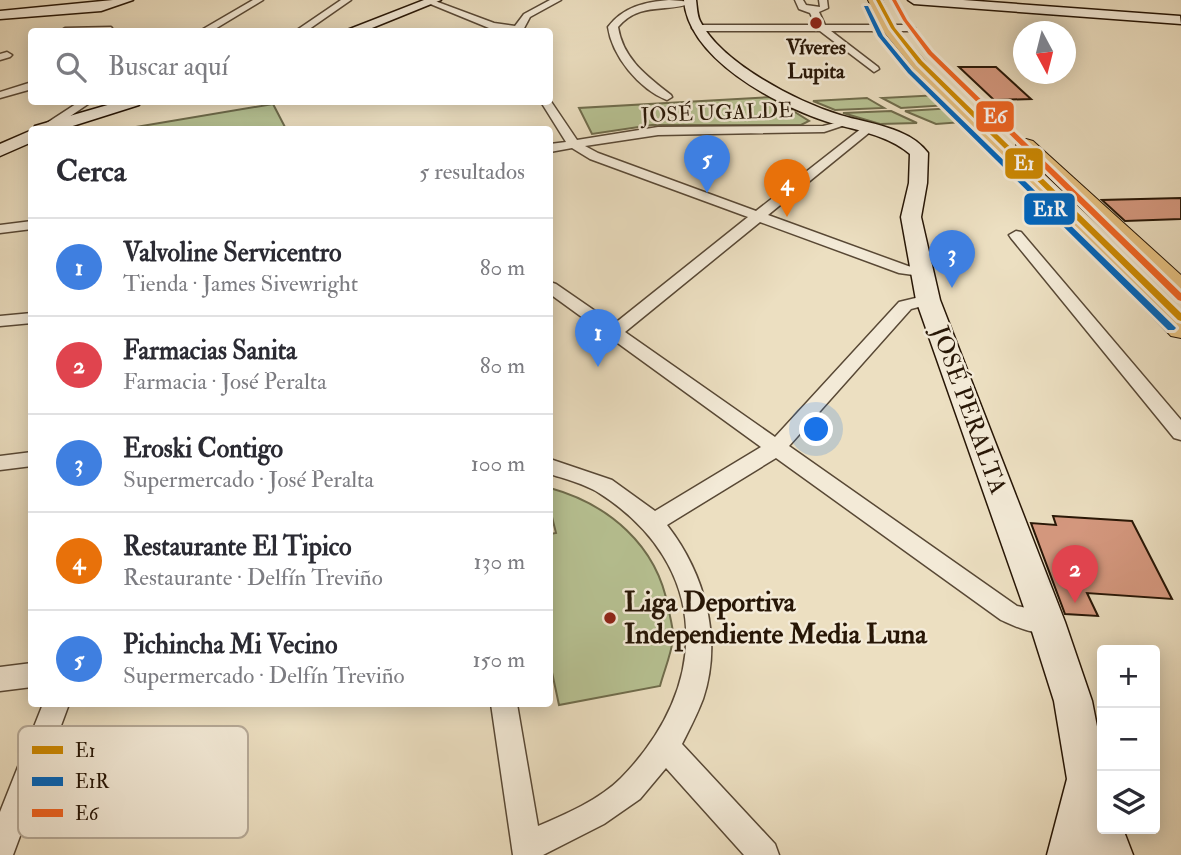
<!DOCTYPE html>
<html lang="es">
<head>
<meta charset="utf-8">
<style>
	:root { --surface:#fff; --page:#f2f2f3; --text:#2b2b33; --muted:#7c7c81; --line:#e1e1e2; --accent:#2563eb }
	body { margin:0; font-family:"IM FELL Double Pica",serif; background:var(--page); color:var(--text) }
	.controls { position:absolute; right:21px; bottom:21px; display:grid; overflow:hidden; border-radius:7px; box-shadow:0 4px 18px #0003 }
	.controls button { width:63px; height:63px; display:grid; place-items:center; padding:0; border:0; border-bottom:2px solid var(--line); background:var(--surface); color:var(--text); font:35px sans-serif }
	.compass { position:absolute; left:1013px; top:21px; width:63px; height:63px; border-radius:50%; background:var(--surface); box-shadow:0 4px 18px #0003; rotate:173deg }
	.you { position:absolute; left:817px; top:430px; width:24px; height:24px; margin:-18px; border:5px solid #fff; border-radius:50%; background:#1a73e8; box-shadow:0 0 0 10px #1a73e833 }
	.badge { display:grid; place-items:center; width:46px; height:46px; border-radius:50%; background:var(--accent); color:#fff; font-size:23px; font-weight:700 }
	.pin { position:absolute; translate:-50% -58px; filter:drop-shadow(0 2px 4px #0008) }
	.pin::after { content:''; position:absolute; top:37px; width:24px; height:21px; background:inherit; clip-path:polygon(0 0,100% 0,50% 100%) }
	.list { margin:0; padding:0; list-style:none }
	h2 { display:flex; justify-content:space-between; align-items:center; height:91px; margin:0; padding:0 28px; font-size:30px }
	h2 small { font-size:23px; font-weight:400; color:var(--muted) }
	.list li { display:grid; grid-template-columns:46px 1fr auto; gap:21px; align-items:center; box-sizing:border-box; height:98px; padding:0 28px; border-top:2px solid var(--line) }
	.list b { display:block; font-size:26px; white-space:nowrap }
	.list p { margin:0; font-size:23px; white-space:nowrap; color:var(--muted) }
	.list em { font-size:23px; font-style:normal; color:var(--muted) }
	.icon { flex:none; width:38px; height:38px; fill:none; stroke:currentColor; stroke-width:2; stroke-linecap:round; stroke-linejoin:round }
	.map { position:relative; flex:none; width:1181px; height:855px; overflow:hidden }
	.search { position:absolute; background:var(--surface); box-shadow:0 4px 18px #0003; left:28px; top:28px; width:525px; height:77px; display:flex; align-items:center; gap:18px; box-sizing:border-box; padding:0 24px; border-radius:7px; color:var(--muted); font-size:26px }
	.panel { position:absolute; background:var(--surface); box-shadow:0 4px 18px #0003; left:28px; top:126px; width:525px; height:581px; border-radius:7px }
	.map>svg:first-child { display:block }
	.green { fill:#b7c293; stroke:#6f6c4c; stroke-width:2 }
	.building { fill:#d69980; stroke:#271606; stroke-width:2 }
	.lines { fill:none; stroke-linecap:round; stroke-linejoin:round }
	.street-casing { stroke:#584835; stroke-width:3 }
	.secondary-casing { stroke:#271606; stroke-width:3 }
	.primary-casing { stroke:#271606; stroke-width:2 }
	.street { fill:#f3ead7; fill-rule:evenodd }
	.secondary { fill:#f3ead7; fill-rule:evenodd }
	.primary { fill:#e6c080; fill-rule:evenodd }
	.bus-1-casing { stroke:#f3ead7; stroke-width:6 }
	.bus-2-casing { stroke:#f3ead7; stroke-width:6 }
	.bus-3-casing { stroke:#f3ead7; stroke-width:6 }
	.bus-1 { fill:#cd8901; fill-rule:evenodd }
	.bus-2 { fill:#0065bd; fill-rule:evenodd }
	.bus-3 { fill:#f26522; fill-rule:evenodd }
	.poi-dot { fill:#8f2418; stroke:#f3ead7; stroke-width:2.5 }
	.labels { text-anchor:middle; dominant-baseline:central; stroke-width:5; stroke-linejoin:round; paint-order:stroke }
	.far-poi-label { font-size:21px; font-weight:bold; fill:#271606; stroke:#f3ead7 }
	.far-street-label { font-size:21px; fill:#271606; stroke:#f3ead7 }
	.street-label { font-size:24px; fill:#271606; stroke:#f3ead7 }
	.near-poi-label { font-size:28px; font-weight:bold; fill:#271606; stroke:#f3ead7; text-anchor:start }
	.key { fill:#f3ead7; stroke:#b6aa98; stroke-width:2 }
	.key-label { font-size:19px; fill:#271606 }
	.line-badge { stroke:#f3ead7; stroke-width:2.5 }
	.badge-label { font-size:19px; text-anchor:middle; font-weight:bold; fill:#fff }
</style>
</head>
<body>
<div class="map">
<svg width="1181" height="855" viewBox="0 0 1181 855">
	<rect width="100%" height="100%" fill="#ecdfc1"/>
	<filter id="stains"><feTurbulence type="fractalNoise" baseFrequency=".00286" numOctaves="4"/><feColorMatrix values="0 0 0 0 .2 0 0 0 0 .09 0 0 0 0 .02 0 0 0 .5 -.17"/></filter>
	<radialGradient id="worn" r=".72"><stop offset=".6" stop-color="#630" stop-opacity="0"/><stop offset="1" stop-color="#630" stop-opacity=".3"/></radialGradient>
	<!-- green -->
	<path class="green" d="M 940,95 L 950,105 L 901,108 L 882,98 Z
		M 771,97 L 809,121 L 801,125 L 652,125 L 592,134 L 579,108 Z
		M 867,98 L 884,108 L 835,110 L 813,101 Z
		M 273,104 L 286,129 L 124,129 Z
		M 954,108 L 964,122 L 936,124 L 905,111 Z
		M 891,111 L 917,123 L 880,124 L 843,113 Z
		M 550,488 C 608,504 657,545 668,607 C 670,617 674,630 673,639 C 671,655 664,671 660,686 L 559,705 L 550,663 L 550,534 L 556,533 L 550,509 Z"/>
	<!-- building -->
	<path class="building" d="M 959,67 L 996,67 L 1031,99 L 994,100 Z
		M 1181,198 L 1181,219 L 1125,221 L 1102,200 Z
		M 1053,516 L 1132,521 L 1172,599 L 1087,593 L 1098,616 L 1065,614 L 1031,523 L 1056,525 Z"/>
	<g class="lines">
		<!-- street casing -->
		<g class="street-casing">
			<path id="street" d="M 253,0 L 263,0 L 210,32 L 198,32 Z
				M 341,0 L 351,0 L 305,32 L 294,32 Z
				M 550,0 L 561,0 L 530,17 L 522,32 L 489,28 L 428,3 L 435,1 L 494,23 L 515,26 L 524,14 Z
				M 669,0 L 693,2 C 669,14 641,0 618,27 C 623,59 647,76 671,95 L 672,97 L 667,100 C 639,89 612,56 608,27 C 623,7 645,2 669,0 Z
				M 795,0 L 803,0 L 806,5 L 820,7 L 819,0 L 827,0 L 828,8 L 819,12 L 825,25 L 910,25 L 915,28 L 910,31 L 831,31 L 878,67 L 879,69 L 874,72 L 820,31 L 697,31 L 692,28 L 697,25 L 816,25 L 810,13 L 799,9 Z
				M 111,27 L 115,32 L 60,31 L 65,28 Z
				M 7,52 L 12,55 L 10,57 L 0,60 L 0,54 Z
				M 32,82 L 32,89 L 0,98 L 0,92 Z
				M 550,100 L 577,140 L 658,127 L 823,126 L 848,120 L 848,124 L 824,132 L 658,135 L 585,146 L 598,153 L 756,211 L 862,128 L 870,128 L 870,132 L 768,215 L 908,266 L 928,271 L 931,274 L 928,277 L 899,273 L 760,222 L 625,332 L 775,437 L 899,302 L 928,295 L 934,297 L 936,300 L 934,303 L 911,309 L 789,446 L 1017,606 L 1056,614 L 1059,622 L 1056,630 C 1036,637 1019,628 1001,620 L 776,458 L 667,525 C 705,574 723,639 703,699 C 697,715 689,730 682,744 L 775,844 L 779,855 L 744,855 L 666,768 L 640,799 L 604,824 L 543,855 L 513,855 L 491,704 L 517,704 L 538,826 C 566,814 599,800 621,778 C 711,687 712,565 599,493 C 585,484 565,479 550,474 L 550,459 L 612,480 L 655,511 L 761,447 L 550,294 L 550,282 L 556,284 L 614,324 L 748,217 L 590,159 L 572,148 L 550,152 L 550,144 L 566,142 L 541,102 Z
				M 79,102 L 91,102 L 50,130 L 36,130 Z
				M 32,221 L 32,229 L 0,233 L 0,225 Z
				M 1016,231 L 1021,232 L 1181,420 L 1181,440 L 1174,438 L 1011,238 L 1009,235 Z
				M 32,313 L 32,323 L 0,326 L 0,316 Z
				M 32,452 L 32,466 L 0,470 L 0,456 Z
				M 32,663 L 32,687 L 0,691 L 0,667 Z
				M 43,704 L 69,704 L 13,855 L 0,855 L 0,812 Z"/>
		</g>
		<!-- secondary casing -->
		<g class="secondary-casing">
			<path id="secondary" d="M 113,0 L 133,0 L 101,11 L 0,19 L 0,11 Z
				M 424,0 L 441,0 L 362,32 L 342,32 Z
				M 684,0 L 696,0 C 697,7 697,15 700,21 C 721,63 797,102 840,115 C 869,124 909,127 928,153 L 927,183 L 921,217 L 940,300 L 1065,622 L 1092,701 L 1102,752 L 1102,829 L 1123,829 L 1133,855 L 1047,855 L 1067,779 L 1054,701 L 1029,622 L 916,300 L 901,217 L 909,183 L 910,154 C 887,134 853,130 825,121 C 774,104 688,58 684,0 Z
				M 908,0 L 963,0 L 1180,16 L 1181,24 L 914,4 Z
				M 118,102 L 141,102 L 139,105 L 60,130 L 33,130 L 35,126 Z
				M 32,130 L 32,142 L 0,156 L 0,144 Z"/>
		</g>
		<!-- primary casing -->
		<g class="primary-casing">
			<path id="primary" d="M 868,0 L 882,0 L 895,27 L 948,88 L 1181,315 L 1181,338 L 1171,336 L 936,96 L 883,31 Z
				M 1026,139 L 1033,141 L 1181,275 L 1181,297 L 1172,294 L 1019,149 L 1016,145 L 1019,141 Z"/>
		</g>
		<!-- street -->
		<use href="#street" class="street"/>
		<!-- secondary -->
		<use href="#secondary" class="secondary"/>
		<!-- primary -->
		<use href="#primary" class="primary"/>
		<!-- bus-1 casing -->
		<g class="bus-1-casing">
			<path id="bus-1" d="M 876,0 L 880,0 L 895,28 L 922,61 L 1181,313 L 1181,321 L 1178,320 L 918,63 L 891,28 Z"/>
		</g>
		<!-- bus-2 casing -->
		<g class="bus-2-casing">
			<path id="bus-2" d="M 864,6 L 868,6 L 883,36 L 912,71 L 1174,326 L 1176,328 L 1174,330 L 1168,330 L 908,73 L 878,36 Z"/>
		</g>
		<!-- bus-3 casing -->
		<g class="bus-3-casing">
			<path id="bus-3" d="M 892,0 L 896,0 L 907,20 L 932,52 L 1181,293 L 1181,301 L 1178,300 L 928,54 L 903,20 Z"/>
		</g>
		<!-- bus-1 -->
		<use href="#bus-1" class="bus-1"/>
		<!-- bus-2 -->
		<use href="#bus-2" class="bus-2"/>
		<!-- bus-3 -->
		<use href="#bus-3" class="bus-3"/>
	</g>
	<!-- markers -->
	<g class="poi-dot">
		<circle cx="816" cy="23" r="7"/>
		<circle cx="610" cy="618" r="7"/>
	</g>
	<g class="labels">
		<!-- far-poi labels -->
		<g class="far-poi-label">
			<text x="816" y="47">Víveres<tspan x="816" dy="24">Lupita</tspan></text>
		</g>
		<!-- far-street labels -->
		<g class="far-street-label">
			<text transform="translate(717 113) rotate(-2)">JOSÉ UGALDE</text>
		</g>
		<!-- street labels -->
		<g class="street-label">
			<text transform="translate(969 410) rotate(70)">JOSÉ PERALTA</text>
		</g>
		<!-- near-poi labels -->
		<g class="near-poi-label">
			<text x="624" y="602">Liga Deportiva<tspan x="624" dy="32">Independiente Media Luna</tspan></text>
		</g>
	</g>
	<!-- legend -->
	<rect x="18" y="726" width="230" height="112" rx="10" class="key"/>
	<rect x="32" y="746" width="31" height="8" fill="#cd8901"/>
	<rect x="32" y="777" width="31" height="9" fill="#0065bd"/>
	<rect x="32" y="809" width="31" height="8" fill="#f26522"/>
	<g class="key-label">
		<text x="75" y="757">E1</text>
		<text x="75" y="788">E1R</text>
		<text x="75" y="820">E6</text>
	</g>
	<g class="line-badge">
		<rect x="975" y="100" width="40" height="33" rx="7" fill="#f26522"/>
		<rect x="1004" y="147" width="40" height="33" rx="7" fill="#cd8901"/>
		<rect x="1023" y="192" width="53" height="34" rx="7" fill="#0065bd"/>
	</g>
	<g class="badge-label">
		<text x="995" y="123">E6</text>
		<text x="1024" y="170">E1</text>
		<text x="1050" y="216">E1R</text>
	</g>
	<rect width="100%" height="100%" filter="url(#stains)"/>
	<rect width="100%" height="100%" fill="url(#worn)"/>
</svg>
<div class="controls">
<button>+</button>
<button>−</button>
<button><svg class="icon" aria-label="layers" viewBox="0 0 24 24"><path d="M12 4l9 5-9 5-9-5zM3 14l9 5 9-5"/></svg></button>
</div>
<svg class="compass" viewBox="-18 -18 36 36"><path d="M0-13l5 13h-10z" fill="#e53935"/><path d="M0 13l5-13h-10z" fill="#7c7c81"/></svg>
<div class="you"></div>
<div class="pin badge" style="left:598px;top:367px;background:#3f7fe0">1</div>
<div class="pin badge" style="left:1075px;top:603px;background:#e0444e">2</div>
<div class="pin badge" style="left:952px;top:288px;background:#3f7fe0">3</div>
<div class="pin badge" style="left:787px;top:217px;background:#e8710a">4</div>
<div class="pin badge" style="left:707px;top:193px;background:#3f7fe0">5</div>
<div class="search"><svg class="icon" aria-label="search" viewBox="0 0 24 24"><circle cx="10" cy="10" r="6"/><path d="M15 15l6 6"/></svg>Buscar aquí</div>
<section class="panel">
<h2>Cerca<small>5 resultados</small></h2>
<ul class="list">
<li><span class="badge" style="background:#3f7fe0">1</span><div><b>Valvoline Servicentro</b><p>Tienda · James Sivewright</p></div><em>80 m</em></li>
<li><span class="badge" style="background:#e0444e">2</span><div><b>Farmacias Sanita</b><p>Farmacia · José Peralta</p></div><em>80 m</em></li>
<li><span class="badge" style="background:#3f7fe0">3</span><div><b>Eroski Contigo</b><p>Supermercado · José Peralta</p></div><em>100 m</em></li>
<li><span class="badge" style="background:#e8710a">4</span><div><b>Restaurante El Tipico</b><p>Restaurante · Delfín Treviño</p></div><em>130 m</em></li>
<li><span class="badge" style="background:#3f7fe0">5</span><div><b>Pichincha Mi Vecino</b><p>Supermercado · Delfín Treviño</p></div><em>150 m</em></li>
</ul>
</section>
</div>
</body>
</html>
